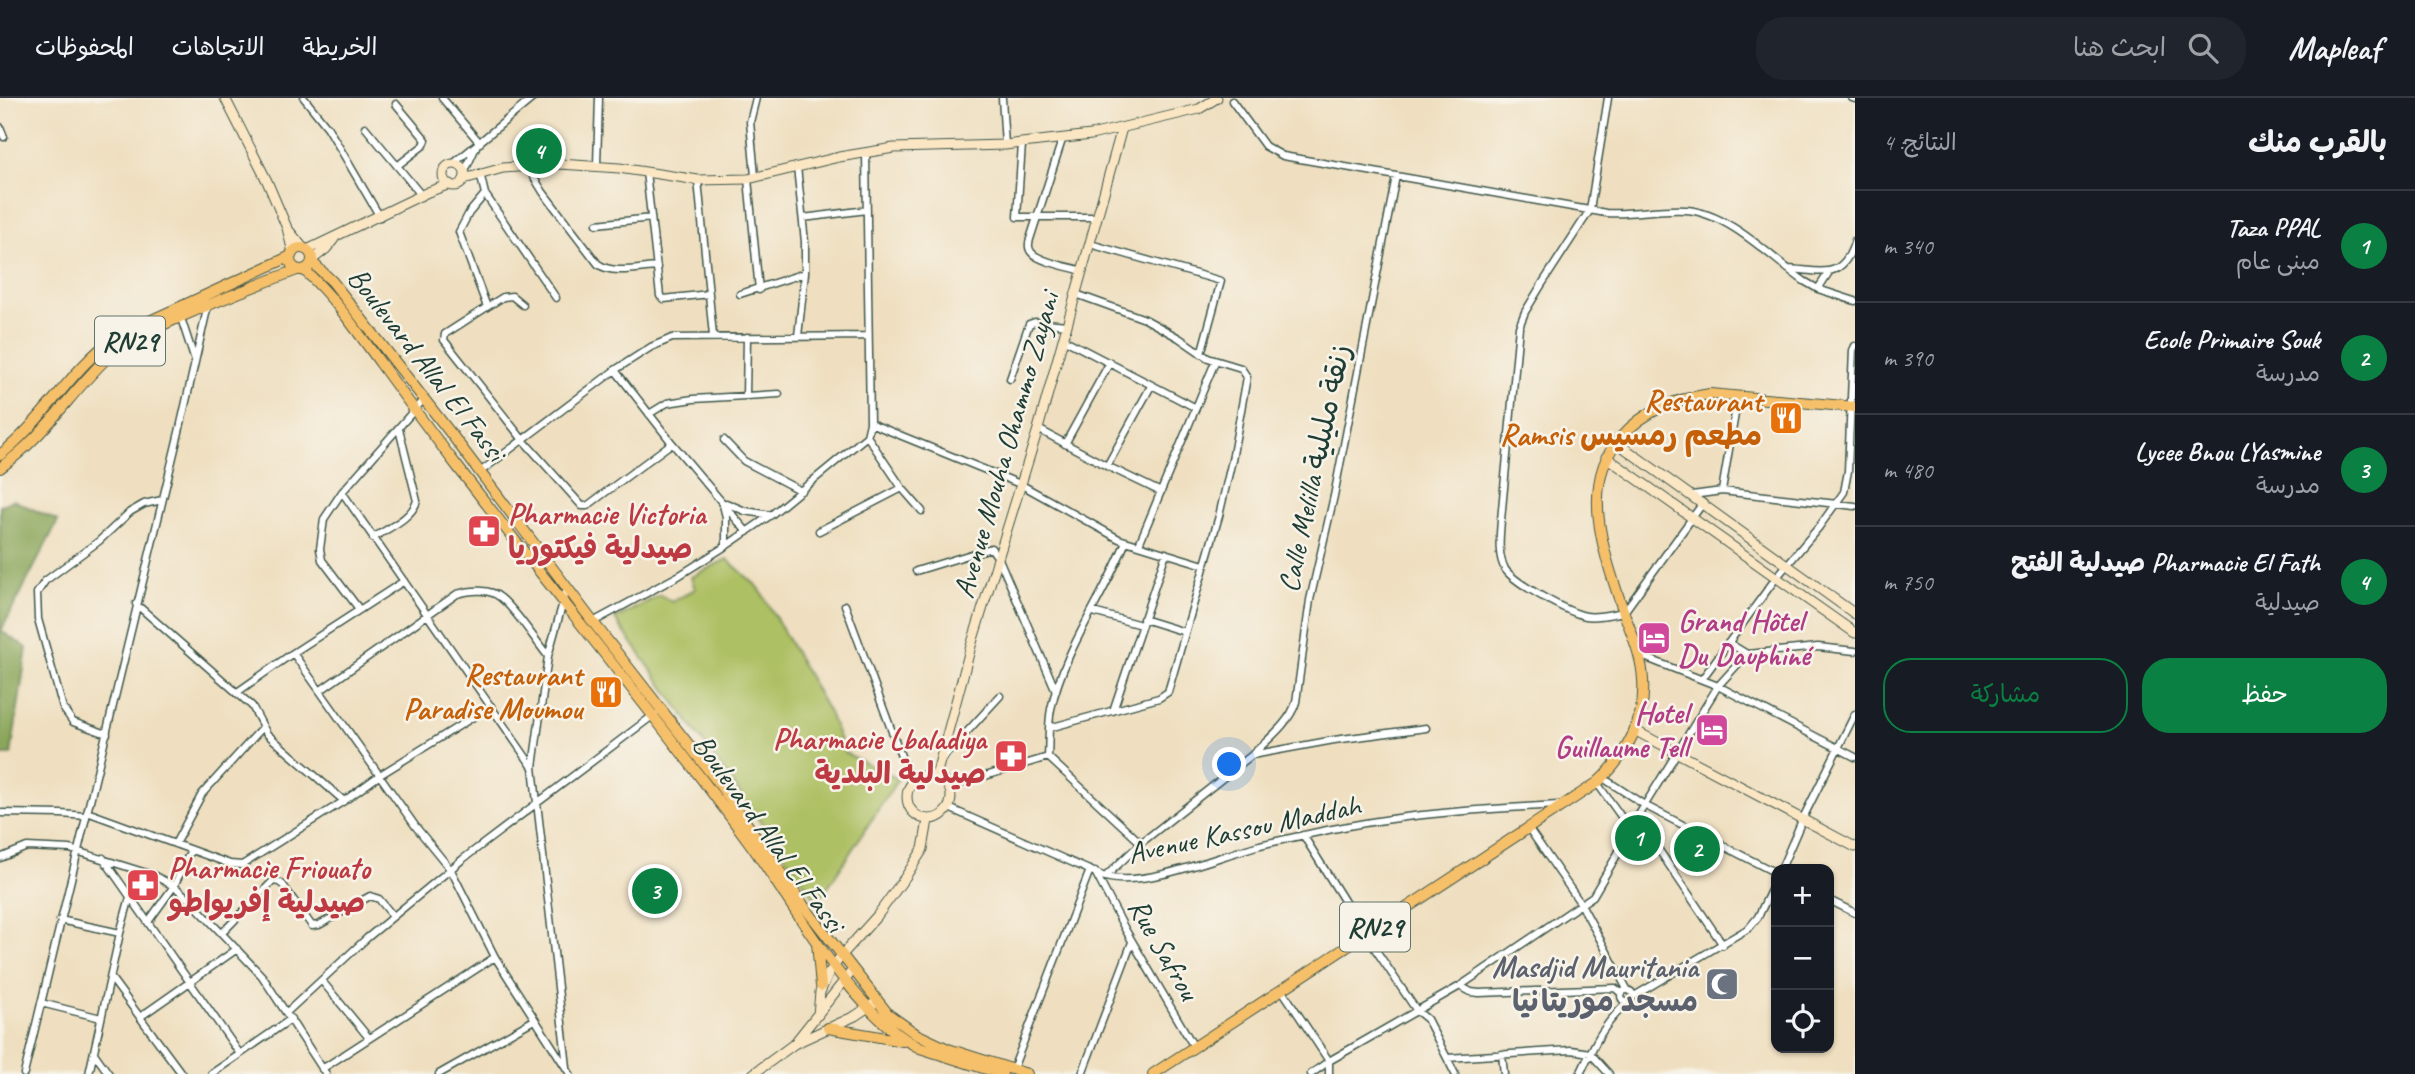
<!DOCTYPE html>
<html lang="ar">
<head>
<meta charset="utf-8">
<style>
	:root { --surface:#171b24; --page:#20242c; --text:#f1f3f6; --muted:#9ea1a6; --line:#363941; --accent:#0b8043 }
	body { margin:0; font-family:Caveat,"Playpen Sans Arabic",sans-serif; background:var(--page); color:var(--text); direction:rtl }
	.controls { position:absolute; right:21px; bottom:21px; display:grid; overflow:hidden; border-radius:14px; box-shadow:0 2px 5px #0004 }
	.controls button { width:63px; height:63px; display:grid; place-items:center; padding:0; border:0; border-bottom:2px solid var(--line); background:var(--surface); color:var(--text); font:35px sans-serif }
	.you { position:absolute; left:1230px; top:667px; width:24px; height:24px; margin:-18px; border:5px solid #fff; border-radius:50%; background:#1a73e8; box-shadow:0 0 0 10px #1a73e833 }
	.badge { display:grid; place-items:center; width:46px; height:46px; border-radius:50%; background:var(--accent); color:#fff; font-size:23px; font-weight:700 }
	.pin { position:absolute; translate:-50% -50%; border:4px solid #fff; box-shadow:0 2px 7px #0006 }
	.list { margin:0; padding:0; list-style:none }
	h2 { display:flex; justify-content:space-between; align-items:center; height:91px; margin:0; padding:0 28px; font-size:30px }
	h2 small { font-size:23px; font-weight:400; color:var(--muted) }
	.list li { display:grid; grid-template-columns:46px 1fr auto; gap:21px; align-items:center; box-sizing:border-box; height:112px; padding:0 28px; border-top:2px solid var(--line) }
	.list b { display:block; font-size:26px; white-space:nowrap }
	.list p { margin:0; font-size:23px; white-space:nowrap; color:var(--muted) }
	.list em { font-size:23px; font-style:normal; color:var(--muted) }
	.actions { display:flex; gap:14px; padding:21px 28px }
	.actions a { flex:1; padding:16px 0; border:2px solid var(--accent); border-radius:28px; text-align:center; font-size:24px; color:var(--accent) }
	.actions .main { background:var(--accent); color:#fff }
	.icon { flex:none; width:38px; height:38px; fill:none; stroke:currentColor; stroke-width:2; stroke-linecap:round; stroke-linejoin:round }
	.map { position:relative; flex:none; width:1855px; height:976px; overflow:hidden; direction:ltr }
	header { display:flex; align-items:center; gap:42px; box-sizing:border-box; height:98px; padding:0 35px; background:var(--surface); border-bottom:2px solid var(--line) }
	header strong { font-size:33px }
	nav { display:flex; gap:38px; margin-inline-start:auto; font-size:24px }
	.search { width:490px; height:63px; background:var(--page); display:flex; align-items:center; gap:18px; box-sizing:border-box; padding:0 24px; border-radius:28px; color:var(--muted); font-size:26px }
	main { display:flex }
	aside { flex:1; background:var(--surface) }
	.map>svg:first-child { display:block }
	.green { fill:#adc064; stroke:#667e4c; stroke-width:2 }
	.forest { fill:#8aa65a; stroke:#547247; stroke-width:2 }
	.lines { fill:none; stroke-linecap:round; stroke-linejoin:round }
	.street-casing { stroke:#3e5549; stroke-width:9 }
	.secondary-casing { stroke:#3e5549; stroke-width:11 }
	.primary-casing { stroke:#3e5549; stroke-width:12 }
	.street { stroke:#fff; stroke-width:6 }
	.secondary { stroke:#fbe6c4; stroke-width:9 }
	.primary { stroke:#f6c06b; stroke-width:10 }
	.labels { text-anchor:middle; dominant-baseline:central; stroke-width:5; stroke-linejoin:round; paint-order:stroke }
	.shield { fill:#f7f3e8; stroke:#60746a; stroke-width:2 }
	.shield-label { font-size:28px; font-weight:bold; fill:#1f3d34 }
	.street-label { font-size:30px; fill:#1f3d34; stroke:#f7f3e8 }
	.food-label { font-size:30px; font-weight:bold; fill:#c56008; stroke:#f7f3e8; text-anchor:end }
	.health-label { font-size:30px; font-weight:bold; fill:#be3a42; stroke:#f7f3e8; text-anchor:start }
	.hotel-label { font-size:30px; font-weight:bold; fill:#b23c85; stroke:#f7f3e8; text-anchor:start }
	.worship-label { font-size:30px; font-weight:bold; fill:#5b616d; stroke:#f7f3e8; text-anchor:end }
</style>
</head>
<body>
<header>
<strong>Mapleaf</strong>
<div class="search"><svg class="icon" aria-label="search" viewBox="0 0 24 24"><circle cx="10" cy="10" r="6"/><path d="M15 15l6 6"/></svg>ابحث هنا</div>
<nav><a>الخريطة</a><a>الاتجاهات</a><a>المحفوظات</a></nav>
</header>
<main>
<aside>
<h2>بالقرب منك<small>النتائج: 4</small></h2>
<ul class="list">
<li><span class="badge">1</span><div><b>Taza PPAL</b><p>مبنى عام</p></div><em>340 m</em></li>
<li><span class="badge">2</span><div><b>Ecole Primaire Souk</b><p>مدرسة</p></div><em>390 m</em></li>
<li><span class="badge">3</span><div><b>Lycee Bnou LYasmine</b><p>مدرسة</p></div><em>480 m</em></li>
<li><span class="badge">4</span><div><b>Pharmacie El Fath صيدلية الفتح</b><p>صيدلية</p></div><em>750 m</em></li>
</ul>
<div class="actions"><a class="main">حفظ</a><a>مشاركة</a></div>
</aside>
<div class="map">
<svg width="1855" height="976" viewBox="0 0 1855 976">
	<rect width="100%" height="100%" fill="#f7f3e8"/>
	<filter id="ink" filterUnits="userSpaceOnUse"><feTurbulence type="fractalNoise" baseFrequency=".0143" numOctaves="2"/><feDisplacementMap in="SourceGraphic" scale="14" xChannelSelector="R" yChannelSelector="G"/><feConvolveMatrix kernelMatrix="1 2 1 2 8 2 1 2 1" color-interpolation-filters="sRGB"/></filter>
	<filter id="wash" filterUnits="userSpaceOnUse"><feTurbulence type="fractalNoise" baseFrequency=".00686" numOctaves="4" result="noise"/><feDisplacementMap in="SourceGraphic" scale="28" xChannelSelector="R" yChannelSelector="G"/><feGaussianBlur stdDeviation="1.57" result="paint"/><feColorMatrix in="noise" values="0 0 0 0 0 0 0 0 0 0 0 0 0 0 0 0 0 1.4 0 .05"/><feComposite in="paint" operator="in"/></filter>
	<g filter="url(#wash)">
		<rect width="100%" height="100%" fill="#efdfc0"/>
		<!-- green -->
		<path class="green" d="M 727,461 L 759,490 L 829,615 L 845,655 L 898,681 L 824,795 L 814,799 L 615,521 L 660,497 L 672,504 L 695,491 L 691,479 Z"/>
		<!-- forest -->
		<path class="forest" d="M 13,402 L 58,423 L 1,533 L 27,550 L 11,657 L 0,657 L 0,408 Z"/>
	</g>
	<g filter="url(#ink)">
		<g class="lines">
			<!-- street casing -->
			<g class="street-casing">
				<path id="street" d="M 304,0 L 328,30 L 380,119
					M 442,0 L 480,45
					M 1002,0 L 1005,47
					M 1608,0 L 1590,112 L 1542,186 L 1525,214 L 1519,229 L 1501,422 C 1500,437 1497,457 1505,471 C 1514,485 1569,515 1586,518 C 1597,520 1612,516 1624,514 L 1703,405
					M 1852,0 L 1855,1
					M 1232,3 L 1265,48 L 1283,58 L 1606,115 C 1633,117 1659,110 1686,112 C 1729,115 1770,159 1804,183 L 1818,191 L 1855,203
					M 396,6 L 426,42 L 424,47 L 397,68
					M 0,29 L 4,39
					M 365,29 L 422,98
					M 1062,42 L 1031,138 C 1029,144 1027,150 1032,155 C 1040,164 1070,169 1083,173
					M 1022,46 L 1017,119 L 1098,119
					M 453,66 L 533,0
					M 597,67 L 599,0
					M 527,68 L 543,94 L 598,166 C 613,177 639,170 657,169
					M 797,69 L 805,144 L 805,175 L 798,238
					M 465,73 L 476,49
					M 646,74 L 660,198 L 664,201 L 709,196
					M 480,75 L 485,96 L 469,115 L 459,134 L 487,209 L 445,236 L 444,242 L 523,342 L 582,408 L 587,408 L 672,345
					M 755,78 L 750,24 L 756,0
					M 748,81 L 759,192
					M 698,82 L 713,238
					M 485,96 L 556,200
					M 803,120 L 867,112
					M 597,126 L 651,120
					M 1090,146 L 1221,183 L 1201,256
					M 1788,171 C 1823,173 1843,183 1855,142
					M 1818,191 L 1829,174
					M 740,196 L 805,175
					M 487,209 L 503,199 L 512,198 L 523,207
					M 180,217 L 194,260
					M 1063,241 L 1196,310
					M 1010,281 L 1029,226 L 1035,224 L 1067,227
					M 746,298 L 747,239
					M 649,316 L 667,305 L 693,301 L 779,296
					M 870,325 L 1020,386 L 1119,441 L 1204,467
					M 1038,331 L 1107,368 L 1161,394
					M 867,338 L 902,390 L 922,413
					M 724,342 L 744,363 L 801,393
					M 1065,346 L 1110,264
					M 1107,368 L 1151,288
					M 480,374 L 615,272
					M 1722,393 L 1738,298
					M 342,394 L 532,668
					M 1692,397 L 1722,393 L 1855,408
					M 726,405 L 745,413 L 771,417
					M 723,407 L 726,419 L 726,448
					M 819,433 L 902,390
					M 747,434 L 672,345 L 615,272 L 651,249 L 672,240 L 868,238
					M 373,440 C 388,430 411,421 417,403 L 399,331
					M 1126,443 C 1104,499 1064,551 1051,611 C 1048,626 1049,643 1048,659 L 1141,745
					M 1139,446 L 1215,264
					M 916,473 L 991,450 L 999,461 L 1056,593
					M 567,490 L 548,558 L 533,669 L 567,969
					M 136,506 L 252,608 L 267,636 L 344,703
					M 845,507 L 911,685
					M 359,511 L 322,462 L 320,451 L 324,421 L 342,394 L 423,302
					M 1093,514 L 1141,527
					M 1143,521 L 1185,534
					M 593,524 L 680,477 L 726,448 L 771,417 L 867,338 L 870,325 L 866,54
					M 1729,545 L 1747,556
					M 293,555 L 416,729 L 451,772 L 495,859 L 570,976
					M 1747,556 L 1818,549 L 1855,553
					M 1639,557 L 1718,588 L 1855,659
					M 1702,581 L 1776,480 L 1819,429 L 1844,394 L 1848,373 L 1853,252 L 1855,248
					M 321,592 L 457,496 C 471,492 490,490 501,500 C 515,511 536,543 548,558
					M 236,595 L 293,555 L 404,483
					M 1113,613 L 1166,455
					M 1049,630 L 1159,600 L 1168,594 L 1219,418 L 1232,362 L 1247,279 L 1241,270 L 1208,260 L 1179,240 L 1145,221 L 1076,196
					M 107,636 L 73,624 L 63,610 L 38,521 L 37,495 L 45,483 L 99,443 L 130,414 L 144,406 L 162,402
					M 1252,657 C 1267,642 1290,625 1296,604 L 1310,502 L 1334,398 L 1396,78
					M 942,661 L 1000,598
					M 1603,680 L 1646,708 L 1776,775
					M 1597,685 L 1630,731
					M 949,689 L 1048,659
					M 949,710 L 1105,779 C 1146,790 1218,758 1260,747 C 1286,741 1312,735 1338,730 C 1411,715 1487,711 1561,707
					M 87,714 L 230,766 L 242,767 L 344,703 L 380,677 L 491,608
					M 0,715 L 61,716 L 86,718
					M 1638,721 L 1723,847
					M 1529,731 L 1581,806 L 1627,891
					M 1303,737 L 1365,836 L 1417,913 L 1427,921 L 1447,960 L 1571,952 L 1590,955 L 1609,976
					M 175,746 L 202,696 L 262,630
					M 0,760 L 27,749 L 70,751 L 153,777 L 174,788 L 189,801 L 262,878 L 326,976
					M 103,760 L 240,956
					M 1781,771 L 1803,720 L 1855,616
					M 1095,774 L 1125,831 L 1194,949
					M 1105,779 L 1141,745 L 1252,657 L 1334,642 L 1426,630
					M 1829,802 L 1855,815
					M 60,822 L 120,835
					M 148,824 L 174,788 L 191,752
					M 222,835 L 273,783 L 279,784 L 283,787 L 312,828 L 319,827 L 370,798 L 379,801 L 393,818
					M 111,880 L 182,976
					M 322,883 L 369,940
					M 1460,888 L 1471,894 L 1479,895 L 1615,890 L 1622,896
					M1621 898a6 6 0 1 1 12 0a6 6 0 1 1-12 0Z
					M 1282,892 L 1329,963 L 1329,976
					M 1634,898 L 1749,830 L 1758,819 L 1776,782
					M 41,905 L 101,920
					M 287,914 L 367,840 L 463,761 L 655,616
					M 140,919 L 237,851
					M 94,955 L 109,976
					M 1502,956 L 1504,976
					M 1447,960 L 1455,976
					M 322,971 L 495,859
					M 1013,971 L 1090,772
					M 24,976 L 180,330 L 208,207
					M 89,976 L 120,835 L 130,799
					M 211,976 L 291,921
					M 439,976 L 534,922
					M 1082,976 L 1132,844
					M 1311,976 L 1329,963 L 1460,888 L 1593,798 L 1617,757 L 1630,731 L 1718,588 L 1747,556
					M 1580,976 C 1595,945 1602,928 1628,904"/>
			</g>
			<!-- secondary casing -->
			<g class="secondary-casing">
				<path id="secondary" d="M 225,0 L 267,83 L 287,130 L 293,155
					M443 77a11 11 0 1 1 22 0a11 11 0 1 1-22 0Z
					M 464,81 L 503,70 L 560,66 L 619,70 L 698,82 L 748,81 L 839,59 L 894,50 L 1005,47 L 1091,37 L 1199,11 L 1217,0
					M 287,130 L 304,151
					M 307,152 L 428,94 L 450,86
					M 313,161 L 326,151 L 334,141
					M 1616,344 L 1855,516
					M 1606,359 L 1855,535
					M 1634,632 L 1855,749
					M907 699a22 22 0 1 1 44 0a22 22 0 1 1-44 0Z
					M 936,678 L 971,548 L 1038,331 L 1122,30
					M 818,917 L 820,894 L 829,875 L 841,858 L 877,818 L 906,778 L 923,751 L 928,722
					M 797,942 L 852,873
					M 753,976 L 794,946 L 855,918 L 873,906"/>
			</g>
			<!-- primary casing -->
			<g class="primary-casing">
				<path id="primary" d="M290 161a11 11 0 1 1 22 0a11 11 0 1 1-22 0Z
					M 312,164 L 332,183 L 452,337 L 593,524 L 717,683 L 806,811 L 888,916 L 916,936 L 948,951 L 1027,976
					M 304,172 C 335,200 357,233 381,266 C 406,301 431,334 457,368 C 554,494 655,616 749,744 C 794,806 852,916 920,950 L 1002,976
					M 0,357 C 44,323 71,270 117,238 L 291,158
					M 0,370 C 45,338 69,296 108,259 C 128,241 154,231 178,220 C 217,203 257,187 297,172
					M 817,845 L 821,888
					M 828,930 L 903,943
					M 1153,976 L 1597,685 C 1626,659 1646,621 1643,582 C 1642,558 1632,537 1624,515 C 1606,461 1577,387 1621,339 C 1645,312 1675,301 1710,296 L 1855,309"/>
			</g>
			<!-- street -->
			<use href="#street" class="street"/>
			<!-- secondary -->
			<use href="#secondary" class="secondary"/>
			<!-- primary -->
			<use href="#primary" class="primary"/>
		</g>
	</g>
	<!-- icons -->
	<defs>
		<g id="restaurant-square" transform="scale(1.75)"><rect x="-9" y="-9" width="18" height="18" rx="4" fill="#e8710a" stroke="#f7f3e8"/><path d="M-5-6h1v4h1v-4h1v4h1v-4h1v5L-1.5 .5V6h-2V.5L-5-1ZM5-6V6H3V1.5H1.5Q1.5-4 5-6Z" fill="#fff"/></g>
		<g id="pharmacy-square" transform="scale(1.75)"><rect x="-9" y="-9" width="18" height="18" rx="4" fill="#e0444e" stroke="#f7f3e8"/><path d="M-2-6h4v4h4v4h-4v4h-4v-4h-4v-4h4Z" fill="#fff"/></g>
		<g id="hotel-square" transform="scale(1.75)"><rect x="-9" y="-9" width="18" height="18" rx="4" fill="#d1479c" stroke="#f7f3e8"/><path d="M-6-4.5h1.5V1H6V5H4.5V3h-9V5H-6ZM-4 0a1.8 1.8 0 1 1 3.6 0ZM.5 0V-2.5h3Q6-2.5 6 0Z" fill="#fff"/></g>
		<g id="mosque-square" transform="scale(1.75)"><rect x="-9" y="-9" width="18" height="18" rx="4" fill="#6b7280" stroke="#f7f3e8"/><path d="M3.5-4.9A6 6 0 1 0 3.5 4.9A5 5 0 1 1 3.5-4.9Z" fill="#fff"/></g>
	</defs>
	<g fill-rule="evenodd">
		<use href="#restaurant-square" x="1786" y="320"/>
		<use href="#pharmacy-square" x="484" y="433"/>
		<use href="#hotel-square" x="1654" y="540"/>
		<use href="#restaurant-square" x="606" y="594"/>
		<use href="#hotel-square" x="1712" y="632"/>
		<use href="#pharmacy-square" x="1011" y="658"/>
		<use href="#pharmacy-square" x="143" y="787"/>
		<use href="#mosque-square" x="1722" y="886"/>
	</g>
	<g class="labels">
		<!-- shield labels -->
		<g class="shield">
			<rect x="95" y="218.5" width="70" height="49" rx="5"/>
			<rect x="1340" y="804.5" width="70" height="49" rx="5"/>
		</g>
		<g class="shield-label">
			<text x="130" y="243">RN29</text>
			<text x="1375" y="829">RN29</text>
		</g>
		<!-- street labels -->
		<g class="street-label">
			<text transform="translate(427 266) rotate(52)">Boulevard Allal El Fassi</text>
			<text transform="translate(1006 347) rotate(-74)">Avenue Mouha Ohammo Zayani</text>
			<text transform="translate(1314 370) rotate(-78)">Calle Melilla زنقة مليلية</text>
			<text transform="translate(1244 731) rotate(-12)">Avenue Kassou Maddah</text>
			<text transform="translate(769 735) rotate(54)">Boulevard Allal El Fassi</text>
			<text transform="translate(1164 851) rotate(60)">Rue Safrou</text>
		</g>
		<!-- food labels -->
		<g class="food-label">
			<text x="1762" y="303">Restaurant<tspan x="1762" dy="34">Ramsis مطعم رمسيس</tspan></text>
			<text x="582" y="577">Restaurant<tspan x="582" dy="34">Paradise Moumou</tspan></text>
		</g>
		<!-- health labels -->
		<g class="health-label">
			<text x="508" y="416">Pharmacie Victoria<tspan x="508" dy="34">صيدلية فيكتوريا</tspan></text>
			<text x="986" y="641" text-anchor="end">Pharmacie Lbaladiya<tspan x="986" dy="34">صيدلية البلدية</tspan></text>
			<text x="168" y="770">Pharmacie Friouato<tspan x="168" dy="34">صيدلية إفريواطو</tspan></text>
		</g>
		<!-- hotel labels -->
		<g class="hotel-label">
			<text x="1678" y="523">Grand Hôtel<tspan x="1678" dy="34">Du Dauphiné</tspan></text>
			<text x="1688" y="615" text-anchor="end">Hotel<tspan x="1688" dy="34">Guillaume Tell</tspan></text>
		</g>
		<!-- worship labels -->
		<g class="worship-label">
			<text x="1698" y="869">Masdjid Mauritania<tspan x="1698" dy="34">مسجد موريتانيا</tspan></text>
		</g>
	</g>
</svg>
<div class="controls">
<button>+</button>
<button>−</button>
<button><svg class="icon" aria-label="locate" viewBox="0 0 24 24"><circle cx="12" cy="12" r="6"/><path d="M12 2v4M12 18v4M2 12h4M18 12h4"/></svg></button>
</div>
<div class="you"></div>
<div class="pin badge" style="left:1638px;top:740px">1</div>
<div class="pin badge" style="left:1697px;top:751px">2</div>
<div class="pin badge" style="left:655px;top:793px">3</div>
<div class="pin badge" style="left:539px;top:53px">4</div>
</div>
</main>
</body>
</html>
